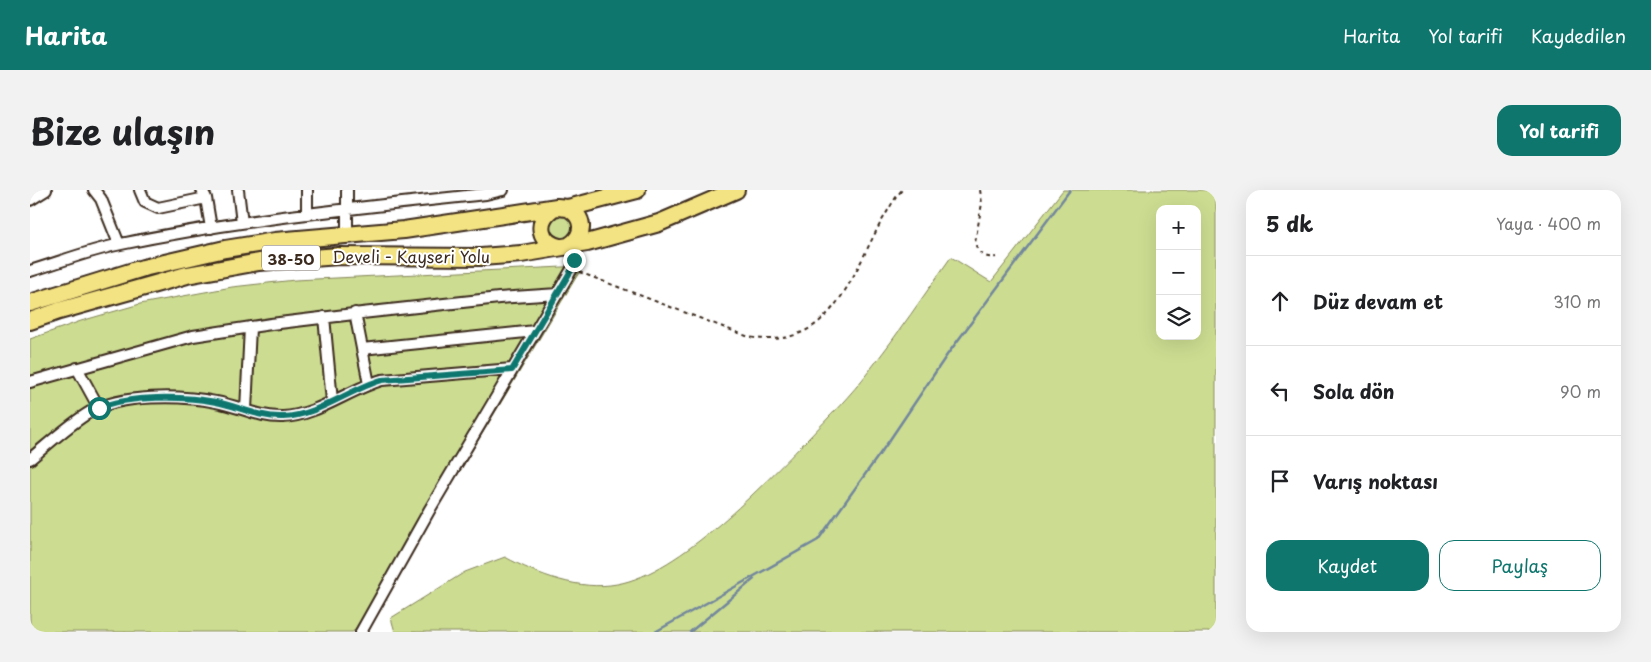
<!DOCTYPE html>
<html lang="tr">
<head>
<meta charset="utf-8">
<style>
	:root { --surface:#fff; --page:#f2f2f2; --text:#202124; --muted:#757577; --line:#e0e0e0; --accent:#0f766e }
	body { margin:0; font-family:"Playpen Sans",sans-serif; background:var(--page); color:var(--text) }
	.controls { position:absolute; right:15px; top:15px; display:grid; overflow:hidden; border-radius:10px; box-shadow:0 5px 20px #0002 }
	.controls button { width:45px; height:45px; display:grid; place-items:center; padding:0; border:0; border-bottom:1px solid var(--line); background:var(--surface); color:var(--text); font:25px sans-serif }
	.stop { position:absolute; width:15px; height:15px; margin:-11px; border:4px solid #0f766e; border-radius:50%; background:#fff }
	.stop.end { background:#0f766e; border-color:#fff; box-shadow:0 1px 5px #0008 }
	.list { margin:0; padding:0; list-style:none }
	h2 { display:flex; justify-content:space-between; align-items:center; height:65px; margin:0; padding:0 20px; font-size:21px }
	h2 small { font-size:16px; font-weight:400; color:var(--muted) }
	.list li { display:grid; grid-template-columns:32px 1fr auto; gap:15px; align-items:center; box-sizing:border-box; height:90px; padding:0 20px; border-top:1px solid var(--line) }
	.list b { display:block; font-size:19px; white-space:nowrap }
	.list em { font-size:16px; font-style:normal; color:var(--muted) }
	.actions { display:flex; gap:10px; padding:15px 20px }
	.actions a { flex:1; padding:11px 0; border:1px solid var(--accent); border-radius:15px; text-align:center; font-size:18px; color:var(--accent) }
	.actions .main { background:var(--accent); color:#fff }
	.icon { flex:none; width:28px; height:28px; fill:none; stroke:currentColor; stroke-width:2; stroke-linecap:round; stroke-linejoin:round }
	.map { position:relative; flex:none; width:1186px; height:442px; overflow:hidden; border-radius:15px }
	header { display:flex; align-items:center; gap:30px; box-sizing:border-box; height:70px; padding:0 25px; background:var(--accent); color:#fff }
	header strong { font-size:24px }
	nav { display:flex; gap:28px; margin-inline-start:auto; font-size:18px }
	.intro { display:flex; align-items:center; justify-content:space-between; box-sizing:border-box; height:120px; padding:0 30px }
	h1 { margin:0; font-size:35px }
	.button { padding:12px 22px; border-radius:15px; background:var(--accent); color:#fff; font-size:18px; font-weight:700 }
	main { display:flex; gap:30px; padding:0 30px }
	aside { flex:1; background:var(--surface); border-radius:15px; box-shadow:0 5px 20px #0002 }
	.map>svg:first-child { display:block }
	.green { fill:#ccdd91; stroke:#848458; fill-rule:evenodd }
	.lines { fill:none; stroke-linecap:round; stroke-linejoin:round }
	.stream { stroke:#72869d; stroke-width:2.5 }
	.minor-casing { stroke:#3b2a1e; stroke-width:14 }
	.trunk-casing { stroke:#3b2a1e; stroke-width:20 }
	.path { stroke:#3b2a1e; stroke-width:2; stroke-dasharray:4 4; stroke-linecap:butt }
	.minor { stroke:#fff; stroke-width:10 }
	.trunk { stroke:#f4e382; stroke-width:16 }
	.route { stroke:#0f766e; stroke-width:6 }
	.labels { text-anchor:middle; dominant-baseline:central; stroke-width:4; stroke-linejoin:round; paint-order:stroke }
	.shield { fill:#fff; stroke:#766a62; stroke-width:1 }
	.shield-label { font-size:15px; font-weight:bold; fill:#3b2a1e }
	.street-label { font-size:16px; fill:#3b2a1e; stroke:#fff }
</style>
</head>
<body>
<header>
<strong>Harita</strong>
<nav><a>Harita</a><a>Yol tarifi</a><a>Kaydedilen</a></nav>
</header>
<div class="intro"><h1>Bize ulaşın</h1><a class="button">Yol tarifi</a></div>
<main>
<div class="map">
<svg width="1186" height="442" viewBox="0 0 1186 442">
	<rect width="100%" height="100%" fill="#fff"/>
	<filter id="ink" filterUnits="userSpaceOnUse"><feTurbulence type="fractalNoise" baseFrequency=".02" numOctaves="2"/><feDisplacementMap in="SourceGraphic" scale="10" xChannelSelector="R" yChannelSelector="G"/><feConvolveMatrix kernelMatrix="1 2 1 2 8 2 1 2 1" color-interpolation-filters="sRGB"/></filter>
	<g filter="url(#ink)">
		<!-- green -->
		<path class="green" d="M 1033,0 L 1186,0 L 1186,442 L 365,442 L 361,428 L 435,382 L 475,367 C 508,385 550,401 587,394 C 650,383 734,294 778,249 C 799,227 821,205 839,181 C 868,144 894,105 921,67 L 961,92 ZM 1130,19 L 1167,19 L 1167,146 L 1130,146 Z
			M 532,23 L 544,31 L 543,45 L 530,51 L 519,43 C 520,29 518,28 532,23 Z
			M 553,76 L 428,284 L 323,442 L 0,442 L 0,149 L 51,131 L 110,114 L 202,97 L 265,90 Z"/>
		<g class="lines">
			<!-- stream -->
			<path class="stream" d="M 625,442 L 788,350 L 859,251 L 917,165 L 1040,0
				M 660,442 L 724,389"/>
			<!-- minor casing -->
			<g class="minor-casing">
				<path id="minor" d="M 64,0 L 71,9 L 89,54
					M 110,0 L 115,12 L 128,18 L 176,8
					M 172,0 L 176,8 L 181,38
					M 208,0 L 212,33
					M 317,0 L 317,45
					M 0,10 L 16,0
					M 277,24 L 277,0
					M 0,81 C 30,72 60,60 91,54 C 211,29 334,17 456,4 L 473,0
					M 325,123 L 339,194
					M 294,127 L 302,211
					M 332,159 L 505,141
					M 47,178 L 69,218
					M 0,192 L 163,146 L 241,134 L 332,123 L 469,108 L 528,104
					M 216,220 L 220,137
					M 0,269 C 17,255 41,233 60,222 C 91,204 151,205 186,212 C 209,216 230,228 253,227 C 286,226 320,199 352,190 L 482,179
					M 331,442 L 400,319 L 542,79 C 545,69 544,62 535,57"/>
			</g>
			<!-- trunk casing -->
			<g class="trunk-casing">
				<path id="trunk" d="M 538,18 C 554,26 556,45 540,55
					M 522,19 C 505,31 509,53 530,57
					M 0,113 L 113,78 L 195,59 L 245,51 L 374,40 L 527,17 L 538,18 L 607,0
					M 0,131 L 29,121 L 157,85 L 229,72 L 309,66 L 451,67 L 491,64 L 557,53 L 629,33 L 706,0"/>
			</g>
			<!-- path -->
			<path class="path" d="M 950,0 L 952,13 L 945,53 C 948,63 955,69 966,67
				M 549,82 L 719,147 C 800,162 820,89 851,32 C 858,21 863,10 872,0"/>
			<!-- minor -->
			<use href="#minor" class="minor"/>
			<!-- trunk -->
			<use href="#trunk" class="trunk"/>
		</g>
	</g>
	<g class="lines" filter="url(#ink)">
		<!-- route -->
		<path class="route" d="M 69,218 C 99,205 154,206 186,212 C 208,216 230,228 253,227 C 287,226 320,199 352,190 L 482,180 L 542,79 L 544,70"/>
	</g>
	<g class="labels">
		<!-- shield labels -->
		<rect class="shield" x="232" y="55.5" width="58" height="25" rx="4"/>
		<g class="shield-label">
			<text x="261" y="68">38-50</text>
		</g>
		<!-- street labels -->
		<g class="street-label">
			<text x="381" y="66">Develi - Kayseri Yolu</text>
		</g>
	</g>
</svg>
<div class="controls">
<button>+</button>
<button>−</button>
<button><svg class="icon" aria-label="layers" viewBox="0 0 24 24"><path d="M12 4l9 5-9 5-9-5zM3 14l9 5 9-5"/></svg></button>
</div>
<div class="stop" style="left:69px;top:218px"></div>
<div class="stop end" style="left:544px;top:70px"></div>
</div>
<aside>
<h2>5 dk<small>Yaya · 400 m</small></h2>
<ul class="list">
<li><svg class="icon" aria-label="ahead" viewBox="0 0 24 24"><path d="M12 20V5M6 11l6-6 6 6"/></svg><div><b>Düz devam et</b></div><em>310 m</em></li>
<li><svg class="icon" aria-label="left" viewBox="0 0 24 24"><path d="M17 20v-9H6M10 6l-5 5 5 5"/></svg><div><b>Sola dön</b></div><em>90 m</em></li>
<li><svg class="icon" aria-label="arrive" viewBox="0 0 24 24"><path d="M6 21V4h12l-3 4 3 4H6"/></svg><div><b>Varış noktası</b></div></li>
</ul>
<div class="actions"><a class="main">Kaydet</a><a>Paylaş</a></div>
</aside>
</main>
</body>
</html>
